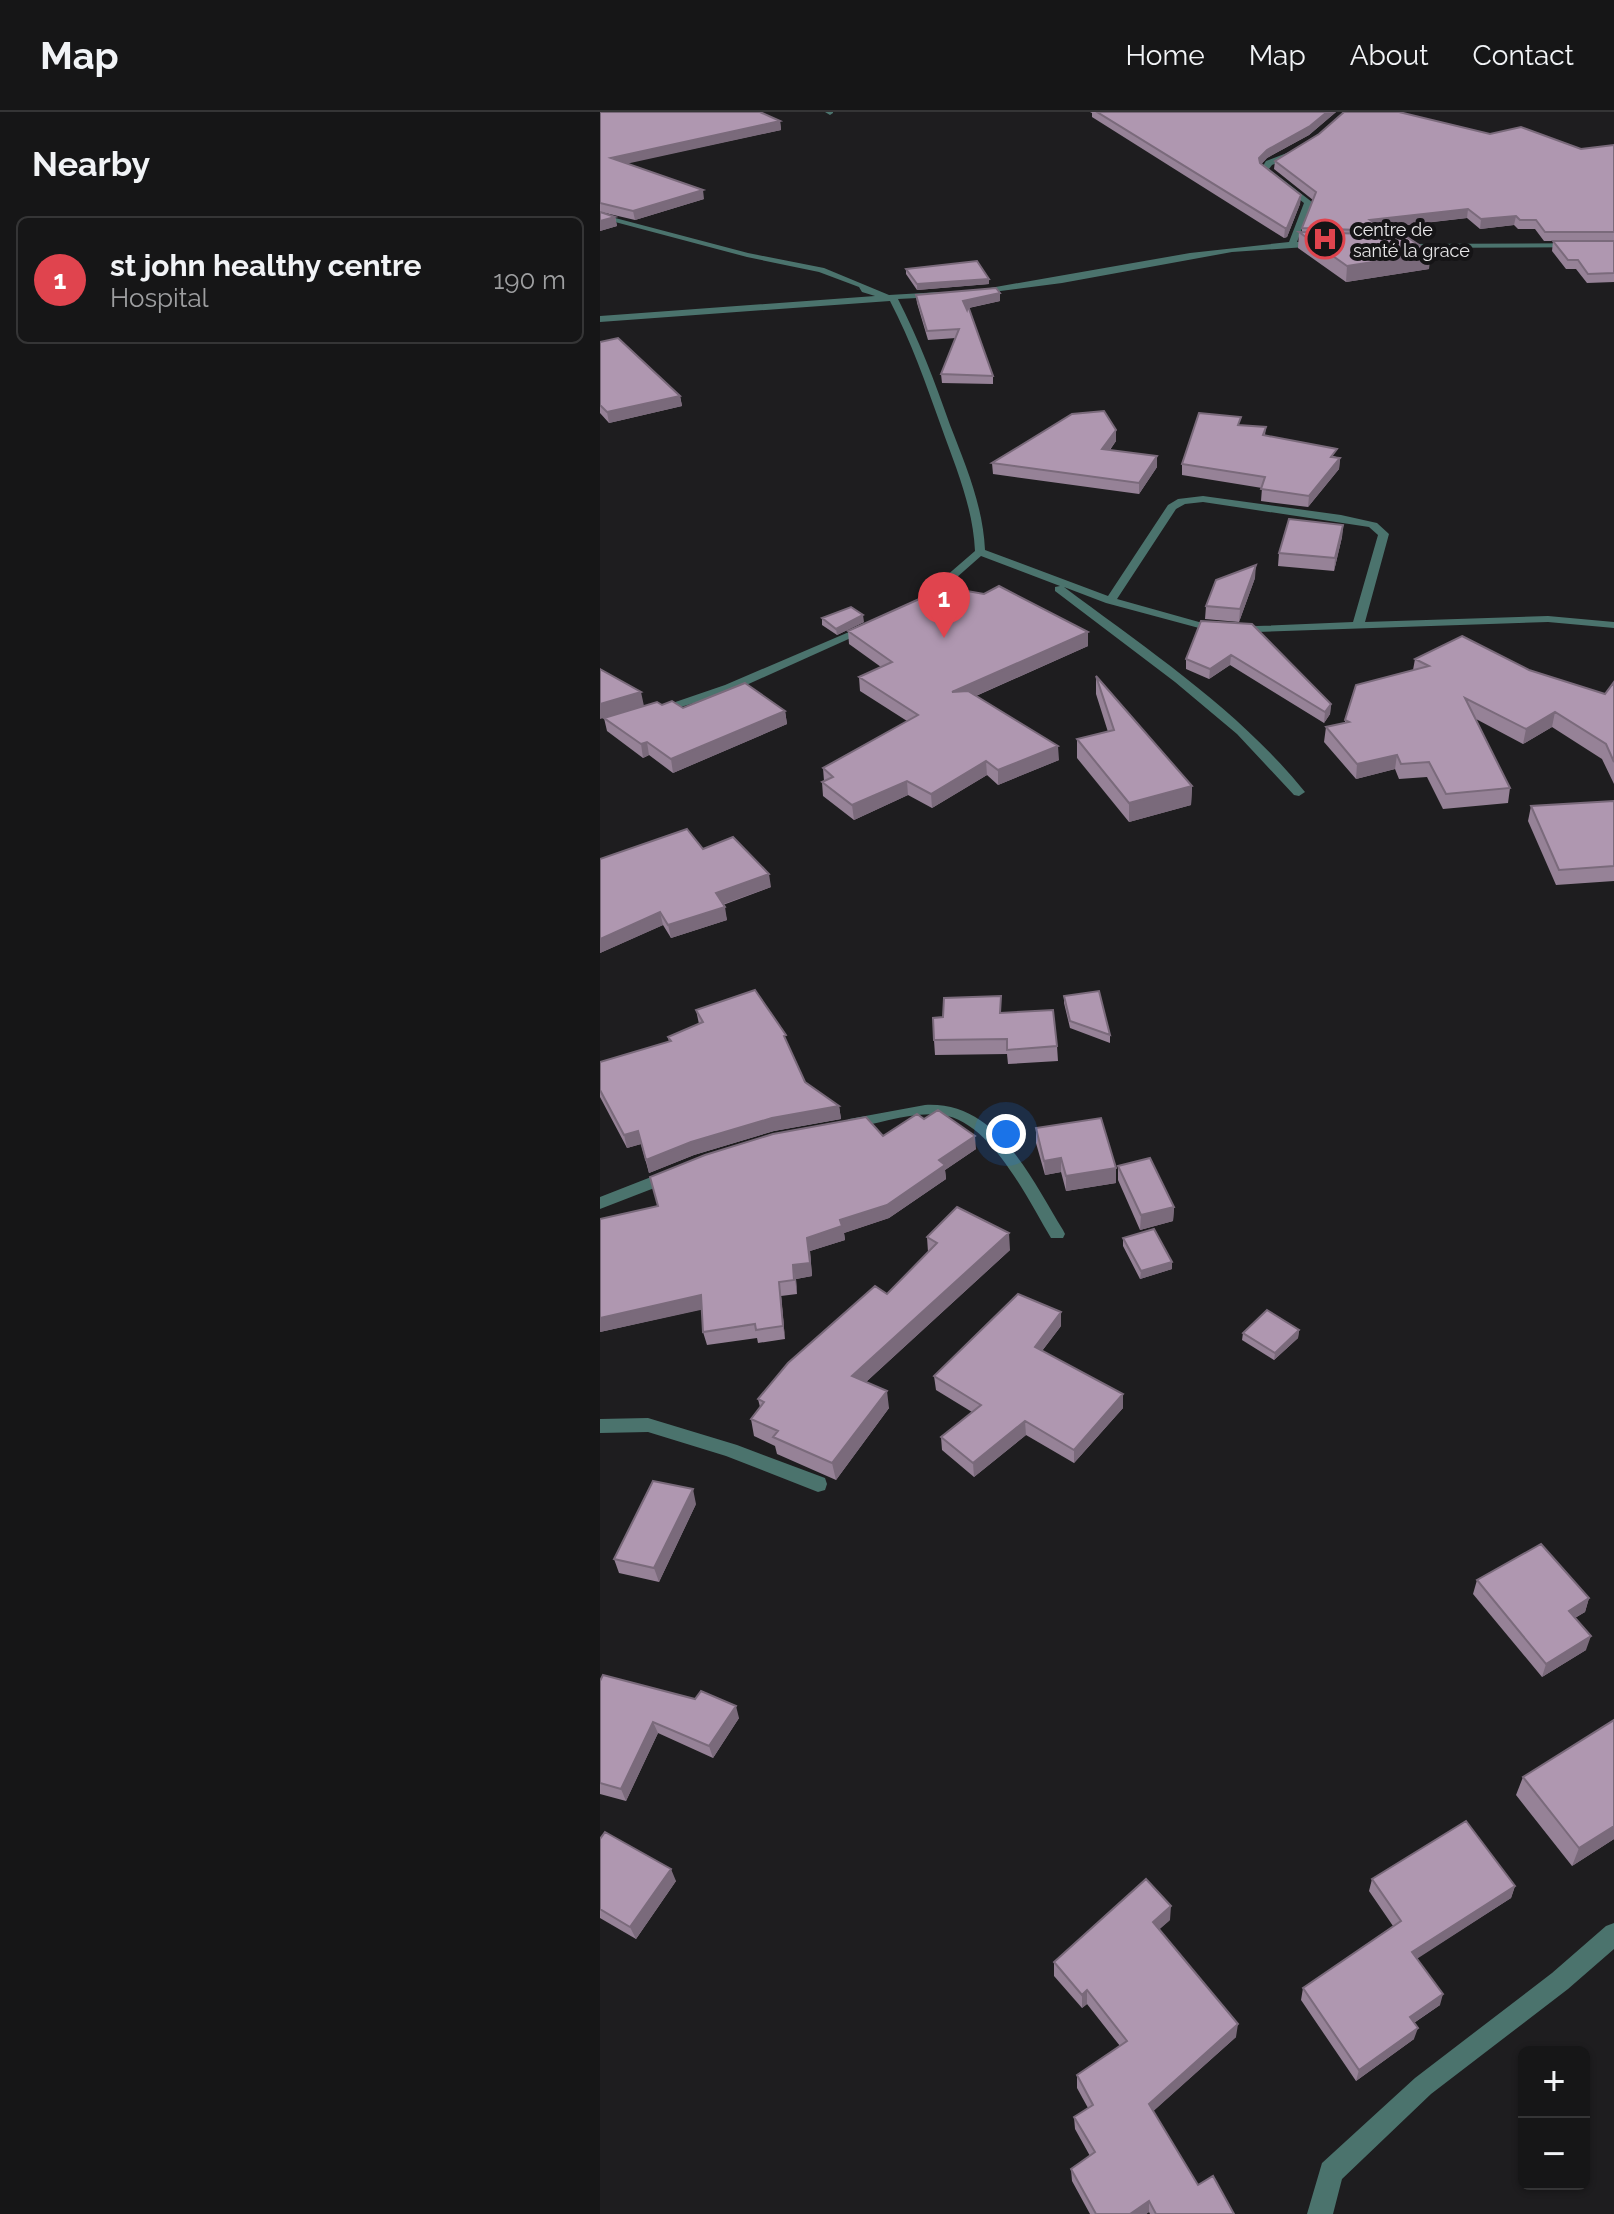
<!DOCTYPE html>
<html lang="en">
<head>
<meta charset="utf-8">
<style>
	:root { --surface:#161617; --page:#1f1f20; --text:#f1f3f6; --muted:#9e9fa1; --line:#353536; --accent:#a1c929 }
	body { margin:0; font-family:Raleway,sans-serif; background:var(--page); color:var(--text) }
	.controls { position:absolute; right:24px; bottom:24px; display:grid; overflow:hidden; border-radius:12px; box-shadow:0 2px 6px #0004 }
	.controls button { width:72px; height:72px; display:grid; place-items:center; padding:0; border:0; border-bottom:2px solid var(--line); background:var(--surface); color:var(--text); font:40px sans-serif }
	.you { position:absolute; left:406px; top:1022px; width:28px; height:28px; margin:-20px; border:6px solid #fff; border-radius:50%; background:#1a73e8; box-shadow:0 0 0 12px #1a73e833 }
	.badge { display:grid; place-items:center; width:52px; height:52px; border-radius:50%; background:var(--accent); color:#fff; font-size:26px; font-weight:700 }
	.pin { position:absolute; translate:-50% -66px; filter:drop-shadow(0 2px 4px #0008) }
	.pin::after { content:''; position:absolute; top:42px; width:28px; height:24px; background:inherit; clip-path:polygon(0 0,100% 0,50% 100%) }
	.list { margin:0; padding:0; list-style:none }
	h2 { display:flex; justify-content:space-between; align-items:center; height:104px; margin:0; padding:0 32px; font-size:34px }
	h2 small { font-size:26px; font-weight:400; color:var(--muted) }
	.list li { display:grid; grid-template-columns:52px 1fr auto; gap:24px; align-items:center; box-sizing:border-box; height:128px; margin:0 16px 16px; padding:0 16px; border:2px solid var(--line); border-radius:12px }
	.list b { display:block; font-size:30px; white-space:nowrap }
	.list p { margin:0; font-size:26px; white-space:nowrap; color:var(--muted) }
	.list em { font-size:26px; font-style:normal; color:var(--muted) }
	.map { position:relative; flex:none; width:1014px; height:2102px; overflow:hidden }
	header { display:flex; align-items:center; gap:48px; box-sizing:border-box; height:112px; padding:0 40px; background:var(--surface); border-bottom:2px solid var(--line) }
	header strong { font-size:38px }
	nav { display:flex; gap:44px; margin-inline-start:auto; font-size:28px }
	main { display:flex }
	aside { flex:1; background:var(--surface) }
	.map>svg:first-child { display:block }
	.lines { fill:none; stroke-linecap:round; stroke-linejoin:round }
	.minor { fill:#4b736d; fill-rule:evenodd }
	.wall { fill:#968297 }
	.shaded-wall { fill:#7a6a7b }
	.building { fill:#af97b0; stroke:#7a6a7b; stroke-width:2 }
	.labels { text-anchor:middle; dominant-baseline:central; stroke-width:8; stroke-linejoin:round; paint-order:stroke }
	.far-poi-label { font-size:18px; fill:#e7e6e8; stroke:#151416; text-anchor:start }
</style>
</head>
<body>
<header>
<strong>Map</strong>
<nav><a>Home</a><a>Map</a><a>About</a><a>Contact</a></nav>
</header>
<main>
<aside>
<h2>Nearby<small></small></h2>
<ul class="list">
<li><span class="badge" style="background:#e0444e">1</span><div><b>st john healthy centre</b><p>Hospital</p></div><em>190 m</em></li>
</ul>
</aside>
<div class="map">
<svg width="1014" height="2102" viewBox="0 0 1014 2102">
	<rect width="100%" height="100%" fill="#1e1d1f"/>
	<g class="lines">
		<!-- minor -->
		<path class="minor" d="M 225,0 L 233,0 L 233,1 L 230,3 Z
			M 692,39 L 695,43 L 672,53 L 669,57 L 712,90 L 697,130 L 717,130 L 720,134 L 632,140 L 462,171 L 377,182 L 373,179 L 590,141 L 689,130 L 704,91 L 661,57 L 666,49 Z
			M 0,102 L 148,141 L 224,156 L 289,183 L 340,180 L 340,184 L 337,185 L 298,187 C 319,228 335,270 350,313 C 366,354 383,394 385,438 L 508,484 L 568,393 L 578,387 L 603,384 L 741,403 L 777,411 L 789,422 L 765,510 L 948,504 L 1014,510 L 1014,516 L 948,510 L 657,520 L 599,516 L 506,491 L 464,475 C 548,538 639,598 705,680 L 699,684 L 694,683 L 637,622 L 575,570 L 455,479 L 455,475 L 460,474 L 381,444 L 331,488 L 323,488 L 323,484 L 375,439 C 373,395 356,356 341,314 C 326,272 311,229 290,189 L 0,210 L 0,204 L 275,184 L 262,180 L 259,175 L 219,160 L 147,145 L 0,106 ZM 603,390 L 769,415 L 778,423 L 753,510 L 657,514 L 599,510 L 517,487 L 576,397 L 585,392 Z
			M 1014,131 L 1014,135 L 800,136 L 796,134 L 800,132 Z
			M 263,514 L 273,516 L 133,579 L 58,602 L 52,598 L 125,573 Z
			M 325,993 C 397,989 431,1066 463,1118 L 465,1122 L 463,1126 L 451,1126 C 428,1088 391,1009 342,1003 C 312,999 278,1012 249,1017 L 241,1012 L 249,1007 Z
			M 69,1058 L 75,1060 L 77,1064 L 75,1068 L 0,1097 L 0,1085 Z
			M 48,1306 L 137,1333 L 225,1366 L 227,1372 L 225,1378 L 218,1380 L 126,1344 L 48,1320 L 0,1321 L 0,1307 Z
			M 1014,1811 L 1014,1837 L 968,1877 L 831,1982 L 742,2067 L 733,2102 L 707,2102 L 722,2051 L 815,1966 L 952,1861 L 1006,1814 Z"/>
	</g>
	<!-- wall -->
	<path class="wall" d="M 0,0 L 180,9 L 181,18 L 26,51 L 104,87 L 35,108 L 1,100 L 15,105 L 17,114 L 0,119 Z
		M 490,0 L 736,0 L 709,23 L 667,46 L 661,52 L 701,83 L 700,92 L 687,125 L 684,126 L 492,5 L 492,1 Z
		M 719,22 L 890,22 L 981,37 L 1014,33 L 1014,170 L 987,171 L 976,157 L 966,157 L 952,139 L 953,129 L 1007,129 L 944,129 L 935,117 L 918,117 L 914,113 L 880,117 L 867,106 L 782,116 L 787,119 L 786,123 L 829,157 L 746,170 L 698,136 L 699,120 L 702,120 L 702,116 L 713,88 L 674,57 L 675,49 Z
		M 306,157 L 389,167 L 389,172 L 317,178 L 306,162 Z
		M 316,183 L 400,189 L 369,196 L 393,264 L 393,272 L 342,271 L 341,262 L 356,226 L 328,228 L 317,191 Z
		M 0,230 L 80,284 L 82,294 L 9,311 L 0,301 Z
		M 641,313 L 666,315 L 665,323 L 740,346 L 739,357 L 708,395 L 661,389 L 662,376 L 582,363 L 582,352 Z
		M 516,318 L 516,329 L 510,338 L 557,355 L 539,382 L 393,362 L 392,351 Z
		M 743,413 L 742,425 L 734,459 L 678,454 L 679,441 Z
		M 655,466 L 639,510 L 605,507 L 606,494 Z
		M 222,506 L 264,510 L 237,523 L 222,513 Z
		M 601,509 L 731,592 L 730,602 L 724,611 L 630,553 L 609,567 L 586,557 L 586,547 Z
		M 248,519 L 488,534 L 376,584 L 459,648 L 398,673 L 387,663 L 332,696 L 308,683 L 254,708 L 223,684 L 222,670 L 224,669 L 223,656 L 307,609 L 260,579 L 259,565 L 281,555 L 249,532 Z
		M 815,547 L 929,558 L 1005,582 L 1014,570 L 1014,672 L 1002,647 L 952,615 L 923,632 L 876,607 L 910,676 L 908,691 L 843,697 L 827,665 L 799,667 L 795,657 L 756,667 L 724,630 L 726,615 L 745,611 L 745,608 L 813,558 Z
		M 496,564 L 592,674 L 591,693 L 529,710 L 477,646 L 477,627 L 508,620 L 496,582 Z
		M 62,593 L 83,596 L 185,599 L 187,612 L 73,661 L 49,643 L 43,646 L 7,619 L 4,606 Z
		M 1014,689 L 1014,769 L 956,773 L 928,709 L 931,694 Z
		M 103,737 L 171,775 L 123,793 L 127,808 L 71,826 L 63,813 L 0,841 L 0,747 Z
		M 464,884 L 510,923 L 510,931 L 470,916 L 464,891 Z
		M 96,898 L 188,934 L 205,970 L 239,994 L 241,1007 L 174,1019 L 94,1043 L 49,1061 L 41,1032 L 27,1036 L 0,985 L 0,950 L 69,930 L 68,925 L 99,912 Z
		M 402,901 L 457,934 L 458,949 L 408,952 L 407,942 L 335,943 L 334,928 Z
		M 324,1007 L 376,1037 L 345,1058 L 346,1067 L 289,1106 L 244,1121 L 245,1128 L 210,1139 L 212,1164 L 196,1167 L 197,1182 L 181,1184 L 185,1227 L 158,1231 L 157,1226 L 107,1233 L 103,1220 L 102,1197 L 0,1220 L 58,1094 L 283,1024 Z
		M 436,1016 L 516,1056 L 516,1071 L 466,1079 L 461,1060 L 445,1063 L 436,1031 Z
		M 518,1054 L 574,1095 L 573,1109 L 540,1118 L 518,1068 Z
		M 327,1125 L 410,1138 L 266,1270 L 289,1296 L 236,1368 L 177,1342 L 175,1334 L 154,1324 L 151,1307 L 160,1295 L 158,1287 L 287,1182 L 328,1140 Z
		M 523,1126 L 572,1157 L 540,1167 L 523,1134 Z
		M 461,1214 L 442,1239 L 523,1282 L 523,1296 L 474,1351 L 426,1323 L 374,1365 L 342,1338 L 341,1325 L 372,1300 L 336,1278 L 334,1264 Z
		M 699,1218 L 698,1226 L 674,1248 L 642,1228 L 643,1221 Z
		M 96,1392 L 59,1470 L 19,1461 L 14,1447 Z
		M 877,1468 L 989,1486 L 985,1500 L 975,1506 L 986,1538 L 942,1565 L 873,1482 Z
		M 0,1569 L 139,1606 L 113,1646 L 58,1621 L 26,1689 L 0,1682 Z
		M 1014,1608 L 1014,1727 L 972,1754 L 916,1683 L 923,1665 Z
		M 0,1727 L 76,1769 L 36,1827 L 0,1806 Z
		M 772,1767 L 915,1774 L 911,1786 L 817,1846 L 840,1893 L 814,1911 L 814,1927 L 756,1969 L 701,1888 L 703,1876 L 793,1814 L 769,1779 Z
		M 570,1808 L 559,1817 L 636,1925 L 553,1999 L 598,2073 L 634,2102 L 550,2102 L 549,2100 L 546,2102 L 490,2102 L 472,2069 L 471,2057 L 490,2044 L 475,2017 L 474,2005 L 488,1996 L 477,1976 L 477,1963 L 520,1934 L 487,1892 L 482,1896 L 454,1864 L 454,1850 Z"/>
	<!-- shaded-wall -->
	<path class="shaded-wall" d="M 727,0 L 736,0 L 709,23 L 667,46 L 659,55 L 659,46 L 667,38 Z
		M 180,9 L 181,18 L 12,55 L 11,46 Z
		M 103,78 L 104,87 L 35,108 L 33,99 Z
		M 701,83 L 700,92 L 687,125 L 684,126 L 685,116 Z
		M 868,97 L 867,106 L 769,117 L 770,108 Z
		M 916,104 L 914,113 L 880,117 L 881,107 Z
		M 15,105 L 17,114 L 0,119 L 0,109 Z
		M 831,141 L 829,157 L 746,170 L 747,154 Z
		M 389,167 L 389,172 L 317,178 L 317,172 Z
		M 400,181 L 400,189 L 363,197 L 363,189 Z
		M 80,284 L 82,294 L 9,311 L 7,300 Z
		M 516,318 L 516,329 L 502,348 L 502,337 Z
		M 557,344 L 557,355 L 539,382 L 539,371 Z
		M 740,346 L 739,357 L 708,395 L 709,384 Z
		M 743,413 L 742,425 L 734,459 L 735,446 Z
		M 656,453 L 655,466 L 639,510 L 640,497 Z
		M 263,503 L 264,510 L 237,523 L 236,517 Z
		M 488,520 L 488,534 L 353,594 L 352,580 Z
		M 631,543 L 630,553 L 609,567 L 610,557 Z
		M 41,580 L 44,594 L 0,607 L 0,592 Z
		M 731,592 L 730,602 L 724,611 L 725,600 Z
		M 185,599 L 187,612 L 73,661 L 71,647 Z
		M 955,600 L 952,615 L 923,632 L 926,617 Z
		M 47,630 L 49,643 L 43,646 L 41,632 Z
		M 458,634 L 459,648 L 398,673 L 398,658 Z
		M 797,643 L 795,657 L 756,667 L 757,652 Z
		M 386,649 L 387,663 L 332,696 L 331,682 Z
		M 307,669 L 308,683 L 254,708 L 252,693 Z
		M 592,674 L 591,693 L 529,710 L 529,691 Z
		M 169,762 L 171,775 L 118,794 L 116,781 Z
		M 125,795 L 127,808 L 71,826 L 68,813 Z
		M 60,800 L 63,813 L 0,841 L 0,827 Z
		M 239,994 L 241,1007 L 174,1019 L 94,1043 L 49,1061 L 46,1048 L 91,1030 L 172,1006 Z
		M 38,1019 L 41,1032 L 27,1036 L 24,1023 Z
		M 375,1024 L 376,1037 L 345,1058 L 346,1067 L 289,1106 L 244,1121 L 245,1128 L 210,1139 L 212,1164 L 196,1167 L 197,1182 L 193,1153 L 207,1126 L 240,1108 L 339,1048 Z
		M 461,1046 L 461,1060 L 445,1063 L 444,1049 Z
		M 516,1056 L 516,1071 L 466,1079 L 466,1064 Z
		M 574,1095 L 573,1109 L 540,1118 L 541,1103 Z
		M 409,1121 L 410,1138 L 254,1281 L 252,1264 Z
		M 572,1150 L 572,1157 L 540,1167 L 541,1159 Z
		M 179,1170 L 181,1184 L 185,1227 L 183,1214 Z
		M 101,1183 L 105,1197 L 0,1220 L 0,1206 Z
		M 461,1200 L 461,1214 L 435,1248 L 435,1235 Z
		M 699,1218 L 698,1226 L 674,1248 L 675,1241 Z
		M 287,1279 L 289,1296 L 236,1368 L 232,1351 Z
		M 523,1282 L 523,1296 L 474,1351 L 474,1338 Z
		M 425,1309 L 426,1323 L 374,1365 L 373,1351 Z
		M 93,1377 L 96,1392 L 59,1470 L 54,1456 Z
		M 989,1486 L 985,1500 L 964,1512 L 969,1499 Z
		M 991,1524 L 986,1538 L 942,1565 L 946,1552 Z
		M 136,1594 L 139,1606 L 113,1646 L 109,1634 Z
		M 53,1610 L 58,1621 L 26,1689 L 21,1677 Z
		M 1014,1714 L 1014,1727 L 972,1754 L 979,1736 Z
		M 71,1757 L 76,1769 L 36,1827 L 30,1815 Z
		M 915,1774 L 911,1786 L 809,1852 L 812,1840 Z
		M 571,1794 L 570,1808 L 552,1824 L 553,1810 Z
		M 487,1878 L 487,1892 L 482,1896 L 482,1883 Z
		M 843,1882 L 840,1893 L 806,1916 L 810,1905 Z
		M 638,1912 L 636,1925 L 548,2004 L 549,1992 Z
		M 818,1916 L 814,1927 L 756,1969 L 759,1958 Z
		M 549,2089 L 549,2100 L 546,2102 L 530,2102 Z"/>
	<!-- building -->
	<path class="building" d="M 0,0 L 160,0 L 180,9 L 11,46 L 103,78 L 33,99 L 0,91 Z
		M 497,0 L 727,0 L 710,14 L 667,38 L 659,46 L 660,51 L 701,83 L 687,116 L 685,116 Z
		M 744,0 L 799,0 L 890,22 L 921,15 L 981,37 L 1014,33 L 1014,120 L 945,120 L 936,108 L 920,108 L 916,104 L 881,107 L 868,97 L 770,108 L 787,119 L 702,116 L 716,80 L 675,49 L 719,22 Z
		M 0,100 L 15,105 L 0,109 Z
		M 699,120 L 804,123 L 831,141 L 747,154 Z
		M 953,129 L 1014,129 L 1014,161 L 988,162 L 978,148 L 968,148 Z
		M 377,149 L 389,167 L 317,172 L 306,157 Z
		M 396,176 L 400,181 L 363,189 L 367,198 L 368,194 L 393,264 L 341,262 L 359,217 L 327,219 L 316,183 Z
		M 18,226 L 80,284 L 7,300 L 0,293 L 0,230 Z
		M 504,299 L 516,318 L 502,337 L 557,344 L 539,371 L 392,351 L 472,302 Z
		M 599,301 L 641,305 L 638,313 L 666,315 L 663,323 L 737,337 L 731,345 L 740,346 L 709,384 L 661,377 L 665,365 L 582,352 Z
		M 689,407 L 743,413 L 735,446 L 679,441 Z
		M 656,453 L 640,497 L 606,494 L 616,468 Z
		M 338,474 L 384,482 L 399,474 L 488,520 L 352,580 L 368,579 L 458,634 L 398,658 L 386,649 L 331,682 L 307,669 L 252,693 L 222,670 L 233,665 L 223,656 L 318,603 L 259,565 L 292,550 L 248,519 L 317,488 Z
		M 251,495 L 263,503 L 236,517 L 222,506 Z
		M 601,509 L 652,512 L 731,592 L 725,600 L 631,543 L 610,557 L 586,547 Z
		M 862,524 L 929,558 L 1005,582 L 1014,570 L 1014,650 L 1006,632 L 955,600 L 926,617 L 865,586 L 910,676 L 846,682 L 829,650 L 801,652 L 797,643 L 757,652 L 726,615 L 749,610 L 745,608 L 756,573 L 829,554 L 815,547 Z
		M 0,557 L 41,580 L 0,592 Z
		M 496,564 L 592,674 L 529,691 L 477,627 L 514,618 Z
		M 145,571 L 185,599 L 71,647 L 47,630 L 41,632 L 4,606 L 57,590 L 62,593 L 72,589 L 83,596 Z
		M 1014,689 L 1014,754 L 959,758 L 931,694 Z
		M 87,717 L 103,737 L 133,725 L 169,762 L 116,781 L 125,795 L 68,813 L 60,800 L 0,827 L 0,747 Z
		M 155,878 L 186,923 L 184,924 L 205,970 L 239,994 L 172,1006 L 91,1030 L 46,1048 L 38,1019 L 24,1023 L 0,978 L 0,950 L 71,929 L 68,925 L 103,910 L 96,898 Z
		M 499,879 L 510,923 L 470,909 L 464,884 Z
		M 401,884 L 400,901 L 453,898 L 457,934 L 407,938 L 407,927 L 334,928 L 333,906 L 343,905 L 344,886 Z
		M 338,998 L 375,1024 L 339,1048 L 345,1053 L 287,1093 L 240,1108 L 242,1114 L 207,1126 L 210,1151 L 193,1153 L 194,1168 L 179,1170 L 183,1214 L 156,1218 L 155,1212 L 103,1220 L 101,1183 L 0,1206 L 0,1107 L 58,1094 L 50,1065 L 105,1043 L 173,1022 L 266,1005 L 283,1024 L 317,1002 L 324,1007 Z
		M 501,1006 L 516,1056 L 466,1064 L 461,1046 L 444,1049 L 436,1016 Z
		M 550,1046 L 574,1095 L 541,1103 L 518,1054 Z
		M 357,1095 L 409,1121 L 252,1264 L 287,1279 L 232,1351 L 173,1325 L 178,1319 L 151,1307 L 164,1290 L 158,1287 L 188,1251 L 275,1174 L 287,1182 L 337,1131 L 327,1125 Z
		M 554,1117 L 572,1150 L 541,1159 L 523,1126 Z
		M 418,1182 L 461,1200 L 435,1235 L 523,1282 L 474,1338 L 425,1309 L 373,1351 L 341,1325 L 381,1293 L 334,1264 Z
		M 667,1198 L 699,1218 L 675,1241 L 643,1221 Z
		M 53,1369 L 93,1377 L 54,1456 L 14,1447 Z
		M 941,1432 L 989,1486 L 969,1499 L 991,1524 L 946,1552 L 877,1468 Z
		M 3,1563 L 95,1587 L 101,1579 L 136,1594 L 109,1634 L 53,1610 L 21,1677 L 0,1671 L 0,1569 Z
		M 1014,1608 L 1014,1714 L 979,1736 L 923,1665 Z
		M 866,1709 L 915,1774 L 812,1840 L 843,1882 L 810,1905 L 818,1916 L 759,1958 L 703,1876 L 801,1809 L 772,1767 Z
		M 5,1720 L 71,1757 L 30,1815 L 0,1797 L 0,1727 Z
		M 546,1767 L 571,1794 L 553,1810 L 638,1912 L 549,1992 L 598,2073 L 613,2064 L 634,2102 L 556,2102 L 549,2089 L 530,2102 L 496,2102 L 471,2057 L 495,2040 L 474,2005 L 493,1993 L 477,1963 L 527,1929 L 487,1878 L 482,1883 L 454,1850 Z"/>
	<!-- icons -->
	<defs>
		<g id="hospital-ring" transform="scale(2)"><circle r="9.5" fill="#151416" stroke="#e0444e" stroke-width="1.5"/><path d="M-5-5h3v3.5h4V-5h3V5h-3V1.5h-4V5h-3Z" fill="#e0444e"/></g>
	</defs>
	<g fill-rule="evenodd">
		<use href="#hospital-ring" x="725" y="127"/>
	</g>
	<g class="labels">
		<!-- far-poi labels -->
		<g class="far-poi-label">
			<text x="753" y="117">centre de<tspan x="753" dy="21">santé la grace</tspan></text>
		</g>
	</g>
</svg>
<div class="controls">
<button>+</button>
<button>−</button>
</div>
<div class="you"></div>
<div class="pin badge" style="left:344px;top:526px;background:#e0444e">1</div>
</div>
</main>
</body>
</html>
